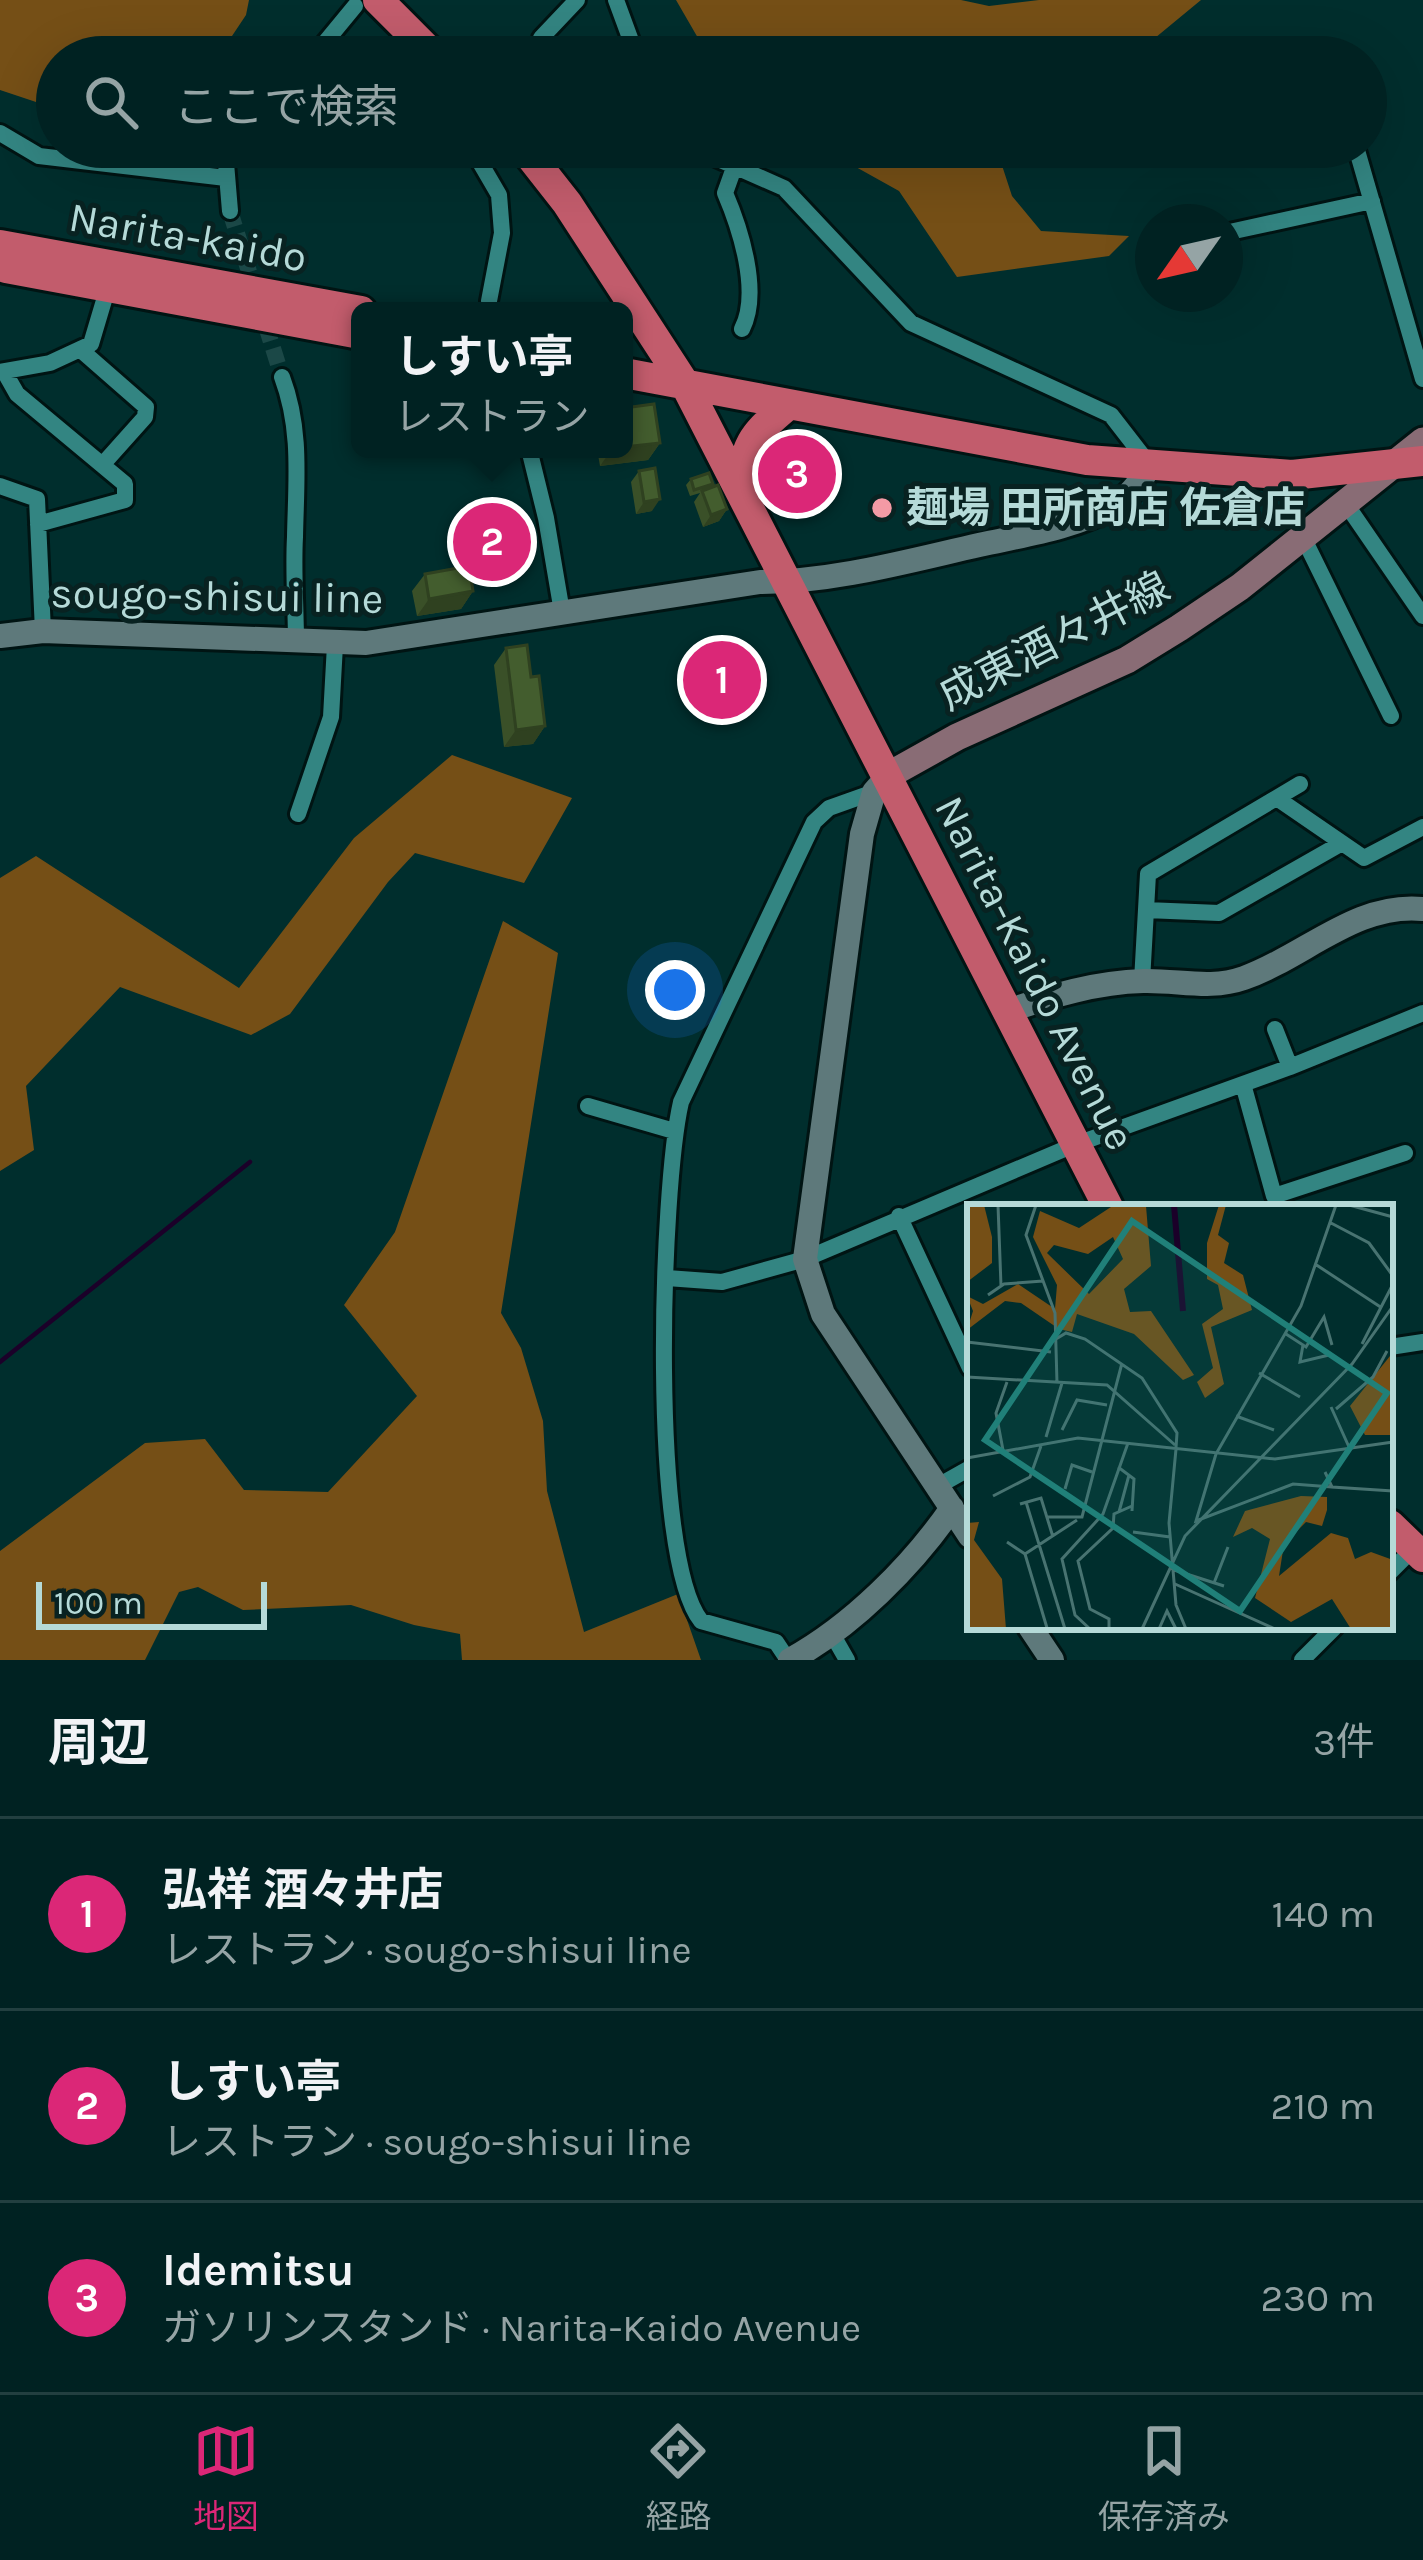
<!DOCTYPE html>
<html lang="ja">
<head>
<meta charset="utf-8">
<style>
	:root { --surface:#022; --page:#0e2f2f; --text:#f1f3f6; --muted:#95a4a5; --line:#223f40; --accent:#db2777 }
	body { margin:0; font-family:Karla,"Noto Sans JP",sans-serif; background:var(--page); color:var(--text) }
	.compass { position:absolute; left:1135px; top:204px; width:108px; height:108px; border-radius:50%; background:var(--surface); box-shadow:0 12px 48px #0002; rotate:236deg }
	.scale { position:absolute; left:36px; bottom:30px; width:231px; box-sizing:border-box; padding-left:12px; border:6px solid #b5dad8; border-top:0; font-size:33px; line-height:42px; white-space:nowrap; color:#b5dad8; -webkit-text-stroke:9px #082221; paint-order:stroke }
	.you { position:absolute; left:675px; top:990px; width:42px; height:42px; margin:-30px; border:9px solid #fff; border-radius:50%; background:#1a73e8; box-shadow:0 0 0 18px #1a73e833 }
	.badge { display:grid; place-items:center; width:78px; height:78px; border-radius:50%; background:var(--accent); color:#fff; font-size:39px; font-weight:700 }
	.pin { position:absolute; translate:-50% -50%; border:6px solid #fff; box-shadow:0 3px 12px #0006 }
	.popup { position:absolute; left:351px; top:302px; width:282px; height:156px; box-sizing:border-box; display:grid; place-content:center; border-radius:18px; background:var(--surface); filter:drop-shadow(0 3px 9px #0005); font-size:39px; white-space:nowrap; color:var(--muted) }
	.popup b { font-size:45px; color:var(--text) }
	.popup::after { content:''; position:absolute; left:50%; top:100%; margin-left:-24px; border:24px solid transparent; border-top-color:var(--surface) }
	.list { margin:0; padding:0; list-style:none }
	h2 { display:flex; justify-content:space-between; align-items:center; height:156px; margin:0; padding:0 48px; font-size:51px }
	h2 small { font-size:39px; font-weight:400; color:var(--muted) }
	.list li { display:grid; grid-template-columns:78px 1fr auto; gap:36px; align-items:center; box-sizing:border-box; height:192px; padding:0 48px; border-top:3px solid var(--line) }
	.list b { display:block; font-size:45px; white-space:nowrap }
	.list p { margin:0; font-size:39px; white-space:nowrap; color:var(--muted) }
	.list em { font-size:39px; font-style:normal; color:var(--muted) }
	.icon { flex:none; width:66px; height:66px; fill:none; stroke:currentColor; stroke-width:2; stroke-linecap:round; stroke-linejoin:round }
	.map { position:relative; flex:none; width:1423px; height:1660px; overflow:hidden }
	.search { position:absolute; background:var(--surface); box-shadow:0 12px 48px #0002; left:36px; right:36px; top:36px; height:132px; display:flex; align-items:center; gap:30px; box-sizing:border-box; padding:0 42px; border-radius:66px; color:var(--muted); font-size:45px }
	.sheet { height:732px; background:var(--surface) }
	nav { display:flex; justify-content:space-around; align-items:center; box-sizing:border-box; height:168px; border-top:3px solid var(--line); background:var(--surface); font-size:33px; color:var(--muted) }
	nav a { display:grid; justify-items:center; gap:6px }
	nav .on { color:var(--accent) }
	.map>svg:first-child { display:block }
	.forest { fill:#754f16 }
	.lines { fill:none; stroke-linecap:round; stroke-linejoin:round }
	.stream { stroke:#1b0029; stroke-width:4.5 }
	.street-tunnel { stroke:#1b4847; stroke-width:16; stroke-dasharray:16 8; stroke-linecap:butt }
	.street-casing { stroke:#001413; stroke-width:22 }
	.secondary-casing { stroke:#001413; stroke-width:30 }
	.primary-casing { stroke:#001413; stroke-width:33 }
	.highway-casing { stroke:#001413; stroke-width:36 }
	.street { stroke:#338582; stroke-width:16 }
	.secondary { stroke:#5e797b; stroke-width:24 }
	.primary { stroke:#896c75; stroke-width:27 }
	.highway { stroke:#c25c6c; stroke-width:30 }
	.wall { fill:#3a5028 }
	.shaded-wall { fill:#2f4120 }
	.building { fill:#435d2e; stroke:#2f4120; stroke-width:3 }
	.poi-dot { fill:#f49aa5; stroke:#082221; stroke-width:4.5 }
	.labels { text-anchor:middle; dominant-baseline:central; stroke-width:10; stroke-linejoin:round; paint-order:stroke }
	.street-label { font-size:42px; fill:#b5dad8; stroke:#082221 }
	.poi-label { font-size:42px; font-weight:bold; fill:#b5dad8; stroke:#082221; text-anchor:start }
	.inset-river { fill:none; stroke:#1b0029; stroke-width:6 }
	.inset-road { fill:none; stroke:#487371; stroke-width:3 }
	.view { fill:#208079; fill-opacity:0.15; stroke:#208079; stroke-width:6 }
	.inset-edge { fill:none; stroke:#b5dad8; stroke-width:6 }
</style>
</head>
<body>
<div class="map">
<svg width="1423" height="1660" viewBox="0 0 1423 1660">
	<rect width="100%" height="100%" fill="#002e2d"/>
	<!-- forest -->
	<path class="forest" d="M 0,0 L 249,0 L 246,15 L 218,57 L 57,57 L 57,109 L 0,90 Z
		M 676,0 L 961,0 L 989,6 L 1039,0 L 1201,0 L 1138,52 L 1115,57 L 709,57 Z
		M 820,147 L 996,147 L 1012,196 L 1041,231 L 1129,236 L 1109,256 L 957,277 L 899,191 Z
		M 452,755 L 572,798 L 524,883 L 415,853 L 388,882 L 290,1014 L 251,1035 L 120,987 L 26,1086 L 34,1150 L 0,1171 L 0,878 L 36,856 L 239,988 L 354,838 Z
		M 503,921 L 558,953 L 501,1313 L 521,1348 L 543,1421 L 547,1491 L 584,1632 L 678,1594 L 701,1660 L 462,1660 L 460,1634 L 414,1625 L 351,1605 L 243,1610 L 198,1587 L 179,1592 L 145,1660 L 0,1660 L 0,1551 L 145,1443 L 205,1439 L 244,1490 L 328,1492 L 417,1396 L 344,1305 L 395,1232 Z"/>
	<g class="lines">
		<!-- stream -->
		<path class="stream" d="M 0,1362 L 250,1162"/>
		<!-- street-tunnel -->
		<path class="street-tunnel" d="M 523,57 L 541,38
			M 230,211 L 282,377"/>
		<!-- street casing -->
		<g class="street-casing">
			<path id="street" d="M 616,0 L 637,57
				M 541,38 L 577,0
				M 313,57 L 355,6
				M 0,133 L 39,156 L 226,178
				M 471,147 L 499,195 L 502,233 L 489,301
				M 691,147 L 784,188 L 911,323 L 1111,415 L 1149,464
				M 1356,147 L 1423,379
				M 735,165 L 725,193 C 740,228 761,292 742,329
				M 230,211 L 226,163 L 239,147
				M 1225,233 L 1372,201
				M 82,351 L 146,407 L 145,417 L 103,464
				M 0,372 L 50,363 L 91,344 L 108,287
				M 5,373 L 17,394 L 125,484 L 125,500 L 38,524
				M 282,377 C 302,430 296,481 295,537 C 293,572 296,608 296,643
				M 529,449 L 546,518 L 562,612
				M 0,486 L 37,499 L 43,631
				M 1346,504 L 1423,616
				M 1303,537 L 1391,716
				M 1278,799 L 1364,858 L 1423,827
				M 298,814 L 331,717 L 335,645
				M 1146,910 L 1219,913 L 1342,843
				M 1142,981 L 1148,874 L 1300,784
				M 1275,1029 L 1290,1067
				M 1243,1084 L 1274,1196 L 1405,1153
				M 588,1106 L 674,1131
				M 899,1216 L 970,1368
				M 667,1278 L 722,1282 L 805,1259 L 1074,1145 L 1290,1067 L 1423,1013
				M 1390,1347 L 1423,1342
				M 938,1486 L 970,1468
				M 1390,1572 L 1414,1548
				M 831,1632 L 847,1660
				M 788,1660 L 776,1642 L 701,1621 C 649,1556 661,1189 681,1102 L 814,822 L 829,808 L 874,792
				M 1302,1660 L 1335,1627"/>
		</g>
		<!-- secondary casing -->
		<g class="secondary-casing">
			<path id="secondary" d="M 0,636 L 43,631 L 366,643 L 760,582 C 833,582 908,561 979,545 C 1024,535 1073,528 1113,506 C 1130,497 1140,481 1151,465
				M 889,775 L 874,792 L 862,834 L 805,1259 L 823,1314 L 970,1536
				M 1008,1011 C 1051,996 1097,982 1143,981 C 1179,980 1210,990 1244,978 C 1304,957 1356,902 1423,909
				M 1030,1627 L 1052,1660
				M 790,1660 C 852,1626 912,1566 952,1508"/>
		</g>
		<!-- primary casing -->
		<g class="primary-casing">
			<path id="primary" d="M 889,775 L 957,737 L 1127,660 L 1179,628 L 1240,587 L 1423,441"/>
		</g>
		<!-- highway casing -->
		<g class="highway-casing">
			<path id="highway" d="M 378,0 L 435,57
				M 523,147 L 567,203 L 686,386 L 1108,1207
				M 0,245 L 361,311
				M 6,268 L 360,334
				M 624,373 L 1087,460 L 1292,475 L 1423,461
				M 740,485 C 746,441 755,433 788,405
				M 1390,1525 L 1423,1557"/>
		</g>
		<!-- street -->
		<use href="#street" class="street"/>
		<!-- secondary -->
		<use href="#secondary" class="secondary"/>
		<!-- primary -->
		<use href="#primary" class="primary"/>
		<!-- highway -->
		<use href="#highway" class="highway"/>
	</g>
	<!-- wall -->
	<path class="wall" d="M 660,443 L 648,460 L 600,466 L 597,449 L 624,449 Z
		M 639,471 L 652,511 L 636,514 L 631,482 Z
		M 691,479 L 711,487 L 727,509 L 719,521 L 703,527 L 694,502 L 700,493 L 690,496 L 686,485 Z
		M 425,574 L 473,591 L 461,609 L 417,616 L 412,591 Z
		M 506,648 L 531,677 L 545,726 L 533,744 L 504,747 L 494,665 Z"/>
	<!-- shaded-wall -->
	<path class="shaded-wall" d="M 660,443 L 648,460 L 600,466 L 612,449 L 624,449 L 624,447 Z
		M 660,499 L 652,511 L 636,514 L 644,502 Z
		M 727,509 L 719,521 L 703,527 L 711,515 Z
		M 473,591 L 461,609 L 417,616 L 429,599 Z
		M 545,726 L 533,744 L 504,747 L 516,730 Z"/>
	<!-- building -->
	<path class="building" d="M 654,404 L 660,443 L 624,447 L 624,408 Z
		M 655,468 L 660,499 L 644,502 L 639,471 Z
		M 709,473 L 713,484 L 694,490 L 691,479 Z
		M 718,485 L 727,509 L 711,515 L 702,491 Z
		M 469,566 L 473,591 L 429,599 L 425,574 Z
		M 527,645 L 531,677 L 539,676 L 545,726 L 516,730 L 506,648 Z"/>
	<!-- markers -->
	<circle class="poi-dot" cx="882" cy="508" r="12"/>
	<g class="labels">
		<!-- street labels -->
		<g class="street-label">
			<text transform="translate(188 237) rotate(10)">Narita-kaido</text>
			<text transform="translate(217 596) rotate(1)">sougo-shisui line</text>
			<text transform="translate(1054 641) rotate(-27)">成東酒々井線</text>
			<text transform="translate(1035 973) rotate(63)">Narita-Kaido Avenue</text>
		</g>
		<!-- poi labels -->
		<g class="poi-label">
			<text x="906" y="508">麺場 田所商店 佐倉店</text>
		</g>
	</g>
	<!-- overview -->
	<g transform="translate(967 1204)">
		<rect width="426" height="426" fill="#002e2d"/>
		<path d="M 0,1 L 17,1 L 25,33 L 25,59 L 0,78 ZM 147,1 L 179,2 L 184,62 L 157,85 L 163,108 L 184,107 L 227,171 L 216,176 L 167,130 L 110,110 L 105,128 L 92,125 L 54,99 L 38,97 L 0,126 L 6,107 L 0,92 L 16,100 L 51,80 L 88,105 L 90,81 L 66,33 L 73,7 L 112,24 ZM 146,33 L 156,55 L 122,90 L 80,49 L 87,41 L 121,50 ZM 252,1 L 259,1 L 251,31 L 262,39 L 257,59 L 276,71 L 285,106 L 244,123 L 257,180 L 238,194 L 230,178 L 246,164 L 235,120 L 256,105 L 251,81 L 240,75 L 240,39 ZM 423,152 L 426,231 L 398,231 L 383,202 ZM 334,292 L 360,293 L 360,306 L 355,322 L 339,318 L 317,340 L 312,372 L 364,329 L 381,334 L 388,355 L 404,348 L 426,356 L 426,425 L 384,425 L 365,395 L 324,418 L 288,394 L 303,335 L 285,324 L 266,333 L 278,307 ZM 12,318 L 7,336 L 35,375 L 39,425 L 0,425 L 0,319 Z" fill="#754f16" fill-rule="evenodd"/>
		<path class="inset-river" d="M 207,1 L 216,107"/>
		<path class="inset-road" d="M 31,1 L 34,82M 69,1 L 59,31 L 88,109 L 90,179M 382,1 L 426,13M 364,19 L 402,39 L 426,72M 348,60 L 415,104M 21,91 L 37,80 L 76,77M 319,130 L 339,143 L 357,113 L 365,141M 0,138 L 84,148M 84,138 L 99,129 L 118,135 L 175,174 L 210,229 L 209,244M 395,140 L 426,80M 336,141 L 333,158 L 362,151M 292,169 L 333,193M 0,173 L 140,181 L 208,241M 364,203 L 382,243M 369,205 L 406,173 L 420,147M 269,212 L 307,226M 95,226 L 110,196 L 140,201M 79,233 L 95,179M 209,245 L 202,319 L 209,401 L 219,425M 36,246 L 29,209 L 40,178M 249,250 L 229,317 L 326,280 L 365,283M 249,250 L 334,102 L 369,1M 0,254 L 111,234 L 308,255 L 426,238M 151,263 L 167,275 L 165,307M 358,268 L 365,283 L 426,287M 98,285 L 105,261 L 125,268M 26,292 L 63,273 L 74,242M 59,298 L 98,425M 53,300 L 74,294 L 86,333M 152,308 L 162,271M 80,313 L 115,313 L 155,159M 166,328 L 203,333M 40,338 L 58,350 L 80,424M 58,350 L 110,316M 207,366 L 257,382M 247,379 L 261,343M 208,380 L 308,425M 123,425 L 108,411 L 95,355 L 136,310 L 161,239M 142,425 L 142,415 L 123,405 L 111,357 L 146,324 L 147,310 L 165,302M 175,425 L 218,332 L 385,160 L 426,102M 192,425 L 200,407 L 209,425"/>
		<path class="view" d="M 165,17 L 420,189 L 273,407 L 18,236 Z"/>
		<rect width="426" height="426" class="inset-edge"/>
	</g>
</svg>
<svg class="compass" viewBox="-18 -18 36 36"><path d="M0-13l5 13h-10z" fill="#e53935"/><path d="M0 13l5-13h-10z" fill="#95a4a5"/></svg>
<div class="scale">100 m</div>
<div class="you"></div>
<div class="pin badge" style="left:722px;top:680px">1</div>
<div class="pin badge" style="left:492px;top:542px">2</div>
<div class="popup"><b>しすい亭</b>レストラン</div>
<div class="pin badge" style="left:797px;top:474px">3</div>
<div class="search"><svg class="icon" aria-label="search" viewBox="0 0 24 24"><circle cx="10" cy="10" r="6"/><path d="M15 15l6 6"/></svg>ここで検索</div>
</div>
<section class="sheet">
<h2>周辺<small>3件</small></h2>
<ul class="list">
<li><span class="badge">1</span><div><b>弘祥 酒々井店</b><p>レストラン · sougo-shisui line</p></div><em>140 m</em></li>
<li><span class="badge">2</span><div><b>しすい亭</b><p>レストラン · sougo-shisui line</p></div><em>210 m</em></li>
<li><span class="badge">3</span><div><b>Idemitsu</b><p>ガソリンスタンド · Narita-Kaido Avenue</p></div><em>230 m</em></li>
</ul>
</section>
<nav>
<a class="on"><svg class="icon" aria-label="map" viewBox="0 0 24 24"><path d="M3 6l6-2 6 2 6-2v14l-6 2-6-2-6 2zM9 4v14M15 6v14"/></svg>地図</a>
<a><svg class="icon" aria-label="directions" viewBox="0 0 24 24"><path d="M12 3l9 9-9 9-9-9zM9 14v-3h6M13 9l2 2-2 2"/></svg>経路</a>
<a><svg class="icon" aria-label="saved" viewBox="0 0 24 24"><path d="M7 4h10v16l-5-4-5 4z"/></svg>保存済み</a>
</nav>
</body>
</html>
